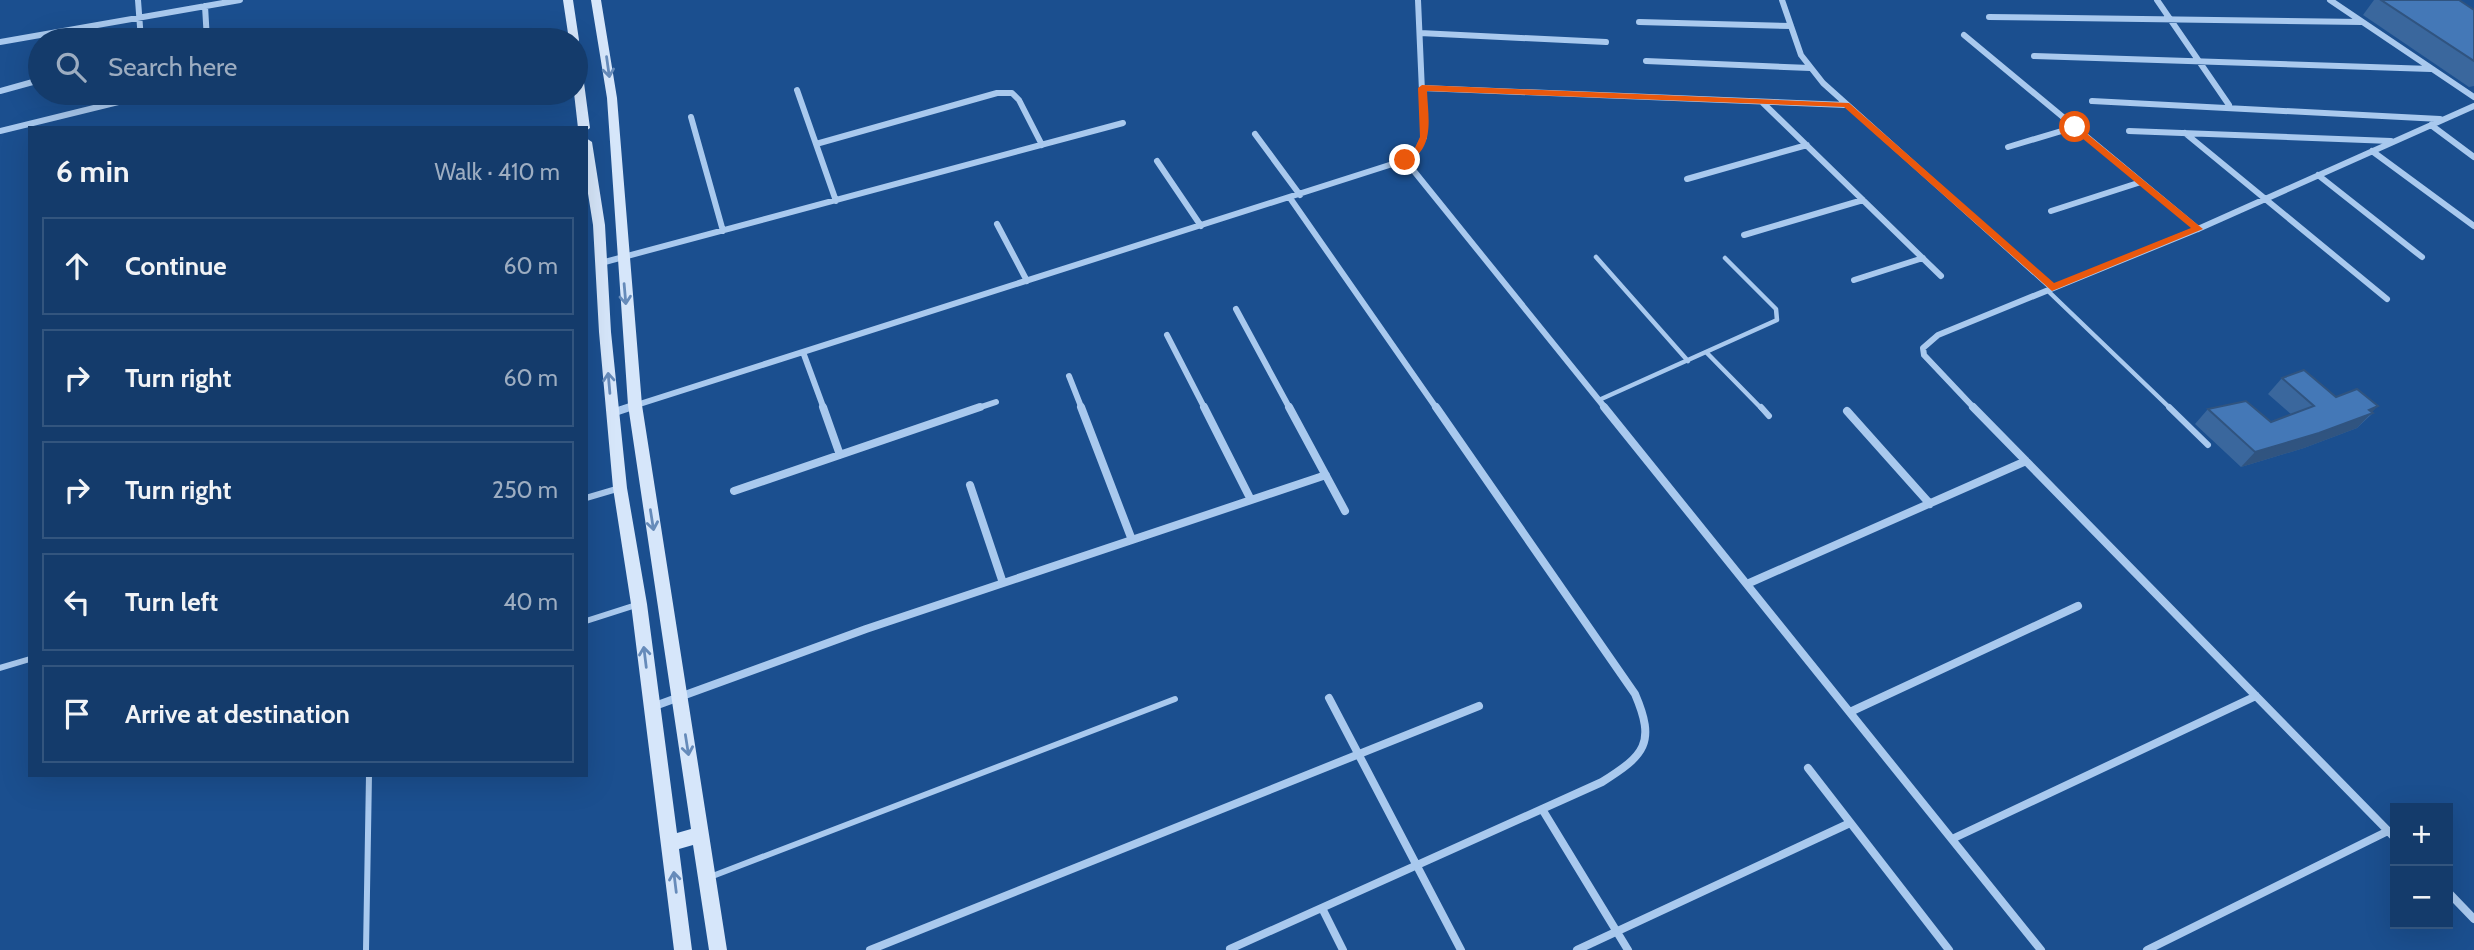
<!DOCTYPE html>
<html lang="en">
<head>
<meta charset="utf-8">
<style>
	:root { --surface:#143b6b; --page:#1d4271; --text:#f1f3f6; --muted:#9dadc1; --line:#33557e }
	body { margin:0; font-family:Cabin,sans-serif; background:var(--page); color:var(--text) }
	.controls { position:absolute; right:21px; bottom:21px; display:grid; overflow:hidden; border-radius:0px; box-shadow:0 7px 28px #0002 }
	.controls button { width:63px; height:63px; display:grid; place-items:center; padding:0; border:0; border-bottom:2px solid var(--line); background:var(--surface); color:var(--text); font:35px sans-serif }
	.stop { position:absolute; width:21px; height:21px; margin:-16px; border:5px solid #ea580c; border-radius:50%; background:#fff }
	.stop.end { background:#ea580c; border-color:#fff; box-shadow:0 2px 7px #0008 }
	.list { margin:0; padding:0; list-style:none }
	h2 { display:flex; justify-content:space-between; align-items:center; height:91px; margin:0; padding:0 28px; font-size:30px }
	h2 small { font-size:23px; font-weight:400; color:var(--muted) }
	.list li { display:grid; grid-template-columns:46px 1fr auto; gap:21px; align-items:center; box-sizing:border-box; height:98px; margin:0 14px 14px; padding:0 14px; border:2px solid var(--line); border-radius:0px }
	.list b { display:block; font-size:26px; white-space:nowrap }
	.list em { font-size:23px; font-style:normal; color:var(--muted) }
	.icon { flex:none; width:38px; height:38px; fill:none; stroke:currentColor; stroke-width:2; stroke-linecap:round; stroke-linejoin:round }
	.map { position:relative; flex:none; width:2474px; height:950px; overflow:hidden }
	.search { position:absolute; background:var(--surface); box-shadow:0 7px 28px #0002; left:28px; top:28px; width:560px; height:77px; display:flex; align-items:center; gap:18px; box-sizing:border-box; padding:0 24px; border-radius:38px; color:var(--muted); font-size:26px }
	.panel { position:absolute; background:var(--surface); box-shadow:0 7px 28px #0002; left:28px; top:126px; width:560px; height:651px; border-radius:0px }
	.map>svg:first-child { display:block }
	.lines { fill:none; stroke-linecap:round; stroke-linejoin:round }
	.service-far1 { stroke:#a9c9ee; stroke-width:4.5 }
	.service { stroke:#a9c9ee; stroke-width:6 }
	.minor-far1 { stroke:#a9c9ee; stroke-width:6 }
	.minor { stroke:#a9c9ee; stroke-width:8 }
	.secondary { fill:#d6e6fa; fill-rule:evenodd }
	.wall { fill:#3a679d }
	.shaded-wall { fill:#305480 }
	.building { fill:#4478b7; stroke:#305480; stroke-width:2 }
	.oneway { stroke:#668bba }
	.route { fill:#ea580c }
</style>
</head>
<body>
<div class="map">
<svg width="2474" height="950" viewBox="0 0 2474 950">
	<rect width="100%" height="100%" fill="#1b4f8f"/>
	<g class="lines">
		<!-- service-far1 -->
		<path class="service-far1" d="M 1596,257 L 1688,361
			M 2047,290 L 2171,409
			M 1707,353 L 1762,409
			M 1599,400 L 1777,320 L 1776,309 L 1725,258"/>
		<!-- service -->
		<path class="service" d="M 1761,407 L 1769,416
			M 2169,407 L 2208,445
			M 586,498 L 620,488
			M 586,621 L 636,605
			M 0,668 L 30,659
			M 710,877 L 1175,699
			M 366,950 L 369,775"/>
		<!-- minor-far1 -->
		<path class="minor-far1" d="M 138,0 L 141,40
			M 1782,0 L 1801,55 L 1823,83 L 2052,288
			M 2157,0 L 2229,105
			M 2330,0 L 2474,97
			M 205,6 L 207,40
			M 1989,17 L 2362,22
			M 1639,22 L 1791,26
			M 1420,33 L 1606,42
			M 1964,35 L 2198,229
			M 0,42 L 240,0
			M 2034,56 L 2431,69
			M 1646,61 L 1810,68
			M 1422,88 L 1846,105
			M 797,90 L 836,201
			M 0,91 L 40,80
			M 2092,101 L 2440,119
			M 1762,102 L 1941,276
			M 691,117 L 723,231
			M 2431,125 L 2474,157
			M 0,131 L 155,93
			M 2129,131 L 2391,141
			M 2185,133 L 2387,299
			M 1255,134 L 1300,195
			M 816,144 L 997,93 L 1012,93 L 1019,100 L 1042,145
			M 2008,147 L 2075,127
			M 2372,151 L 2474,226
			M 1405,160 L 1606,409
			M 1157,161 L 1201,226
			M 2318,175 L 2422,257
			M 1687,179 L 1807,145
			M 1290,198 L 1437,409
			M 2051,211 L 2141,182
			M 997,224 L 1027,281
			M 1744,235 L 1863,200
			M 601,263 L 1123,123
			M 1854,280 L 1923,258
			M 1236,309 L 1290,409
			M 1167,335 L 1205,409
			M 803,352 L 824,409
			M 1069,376 L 1082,409
			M 624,409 L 1405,160 L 1417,151 L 1424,137 L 1418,0
			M 975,409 L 996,402
			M 1975,409 L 1924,355 L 1923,348 L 1938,335 L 2198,229 L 2474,106"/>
		<!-- minor -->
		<path class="minor" d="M 823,407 L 840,455
			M 1081,407 L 1132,540
			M 1204,407 L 1251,500
			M 1289,407 L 1345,511
			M 1604,407 L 2041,950
			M 1973,407 L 2395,838
			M 1847,411 L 1930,504
			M 612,413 L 630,407
			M 970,485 L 1003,583
			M 734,491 L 980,407
			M 1747,584 L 2026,461
			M 1329,698 L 1461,950
			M 652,707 L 866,629 L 1326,475
			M 1850,712 L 2078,606
			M 1808,768 L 1949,950
			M 1542,809 L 1628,950
			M 1952,839 L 2256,696
			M 2448,892 L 2474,919
			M 1322,908 L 1343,950
			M 1230,949 L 1602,782 C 1645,755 1656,743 1635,694 L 1436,407
			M 870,950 L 1479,706
			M 1577,950 L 1850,823
			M 2147,950 L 2388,831"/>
		<!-- secondary -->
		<path class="secondary" d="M 563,0 L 573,0 L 579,40 L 578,42 L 569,40 Z
			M 591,0 L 601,0 L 617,98 L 642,405 L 727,950 L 709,950 L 693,845 L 679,849 L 692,950 L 674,950 L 631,604 L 613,488 L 599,332 L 593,225 L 586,181 L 586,138 L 592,142 L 605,225 L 611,332 L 627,488 L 647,604 L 677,833 L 691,829 L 628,405 L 607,98 Z
			M 576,57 L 581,60 L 590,128 L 586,131 L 586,128 L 578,128 L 574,93 Z"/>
	</g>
	<!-- wall -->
	<path class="wall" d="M 2374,0 L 2459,0 L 2474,10 L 2474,86 L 2469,87 L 2363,15 Z
		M 2282,378 L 2336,397 L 2373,413 L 2357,428 L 2304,448 L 2241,467 L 2195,424 L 2208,409 L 2271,422 L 2292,415 L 2268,394 Z"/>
	<!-- shaded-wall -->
	<path class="shaded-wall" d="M 2378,406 L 2357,428 L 2304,448 L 2241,467 L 2255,452 Z"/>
	<!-- building -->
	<path class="building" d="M 2381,0 L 2459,0 L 2474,10 L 2474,61 Z
		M 2304,370 L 2336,397 L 2357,389 L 2378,406 L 2369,410 L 2373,413 L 2319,433 L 2255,452 L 2208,409 L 2246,401 L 2271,422 L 2314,406 L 2282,378 Z"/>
	<!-- one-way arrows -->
	<defs><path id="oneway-shaft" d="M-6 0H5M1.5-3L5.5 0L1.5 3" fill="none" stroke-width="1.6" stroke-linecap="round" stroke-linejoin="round" transform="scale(1.75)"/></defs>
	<g class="oneway">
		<use href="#oneway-shaft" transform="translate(608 67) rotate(82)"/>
		<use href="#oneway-shaft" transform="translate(625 294) rotate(85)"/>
		<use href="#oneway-shaft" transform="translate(609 383) rotate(-95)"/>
		<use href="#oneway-shaft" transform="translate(652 520) rotate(81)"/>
		<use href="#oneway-shaft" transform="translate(645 657) rotate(-97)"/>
		<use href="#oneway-shaft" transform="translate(687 745) rotate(81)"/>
		<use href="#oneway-shaft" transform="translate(675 882) rotate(-97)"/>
	</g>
	<!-- route -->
	<path class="route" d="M 1422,85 L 1849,103 L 2054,283 L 2191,228 L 2071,129 L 2075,124 L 2203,229 L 2052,291 L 1844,107 L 1427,91 C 1428,118 1436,150 1405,163 L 1401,160 L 1414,150 L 1420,137 L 1418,88 Z"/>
</svg>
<div class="controls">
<button>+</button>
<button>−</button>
</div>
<div class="stop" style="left:2075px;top:127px"></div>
<div class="stop end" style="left:1405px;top:160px"></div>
<div class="search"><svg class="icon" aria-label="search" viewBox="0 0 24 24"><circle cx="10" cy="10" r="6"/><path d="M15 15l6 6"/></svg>Search here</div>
<section class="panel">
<h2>6 min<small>Walk · 410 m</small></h2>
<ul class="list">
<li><svg class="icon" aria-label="ahead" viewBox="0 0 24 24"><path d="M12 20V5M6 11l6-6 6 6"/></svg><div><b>Continue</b></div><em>60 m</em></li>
<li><svg class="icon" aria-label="right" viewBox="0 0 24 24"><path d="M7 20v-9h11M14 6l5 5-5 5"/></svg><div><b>Turn right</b></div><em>60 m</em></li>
<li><svg class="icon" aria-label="right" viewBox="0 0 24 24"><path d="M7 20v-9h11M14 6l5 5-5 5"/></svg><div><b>Turn right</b></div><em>250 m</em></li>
<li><svg class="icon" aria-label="left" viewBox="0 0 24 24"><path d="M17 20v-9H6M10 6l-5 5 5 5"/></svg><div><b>Turn left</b></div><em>40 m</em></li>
<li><svg class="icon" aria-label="arrive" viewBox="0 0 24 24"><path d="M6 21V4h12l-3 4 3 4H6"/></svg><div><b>Arrive at destination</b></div></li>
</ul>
</section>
</div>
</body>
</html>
